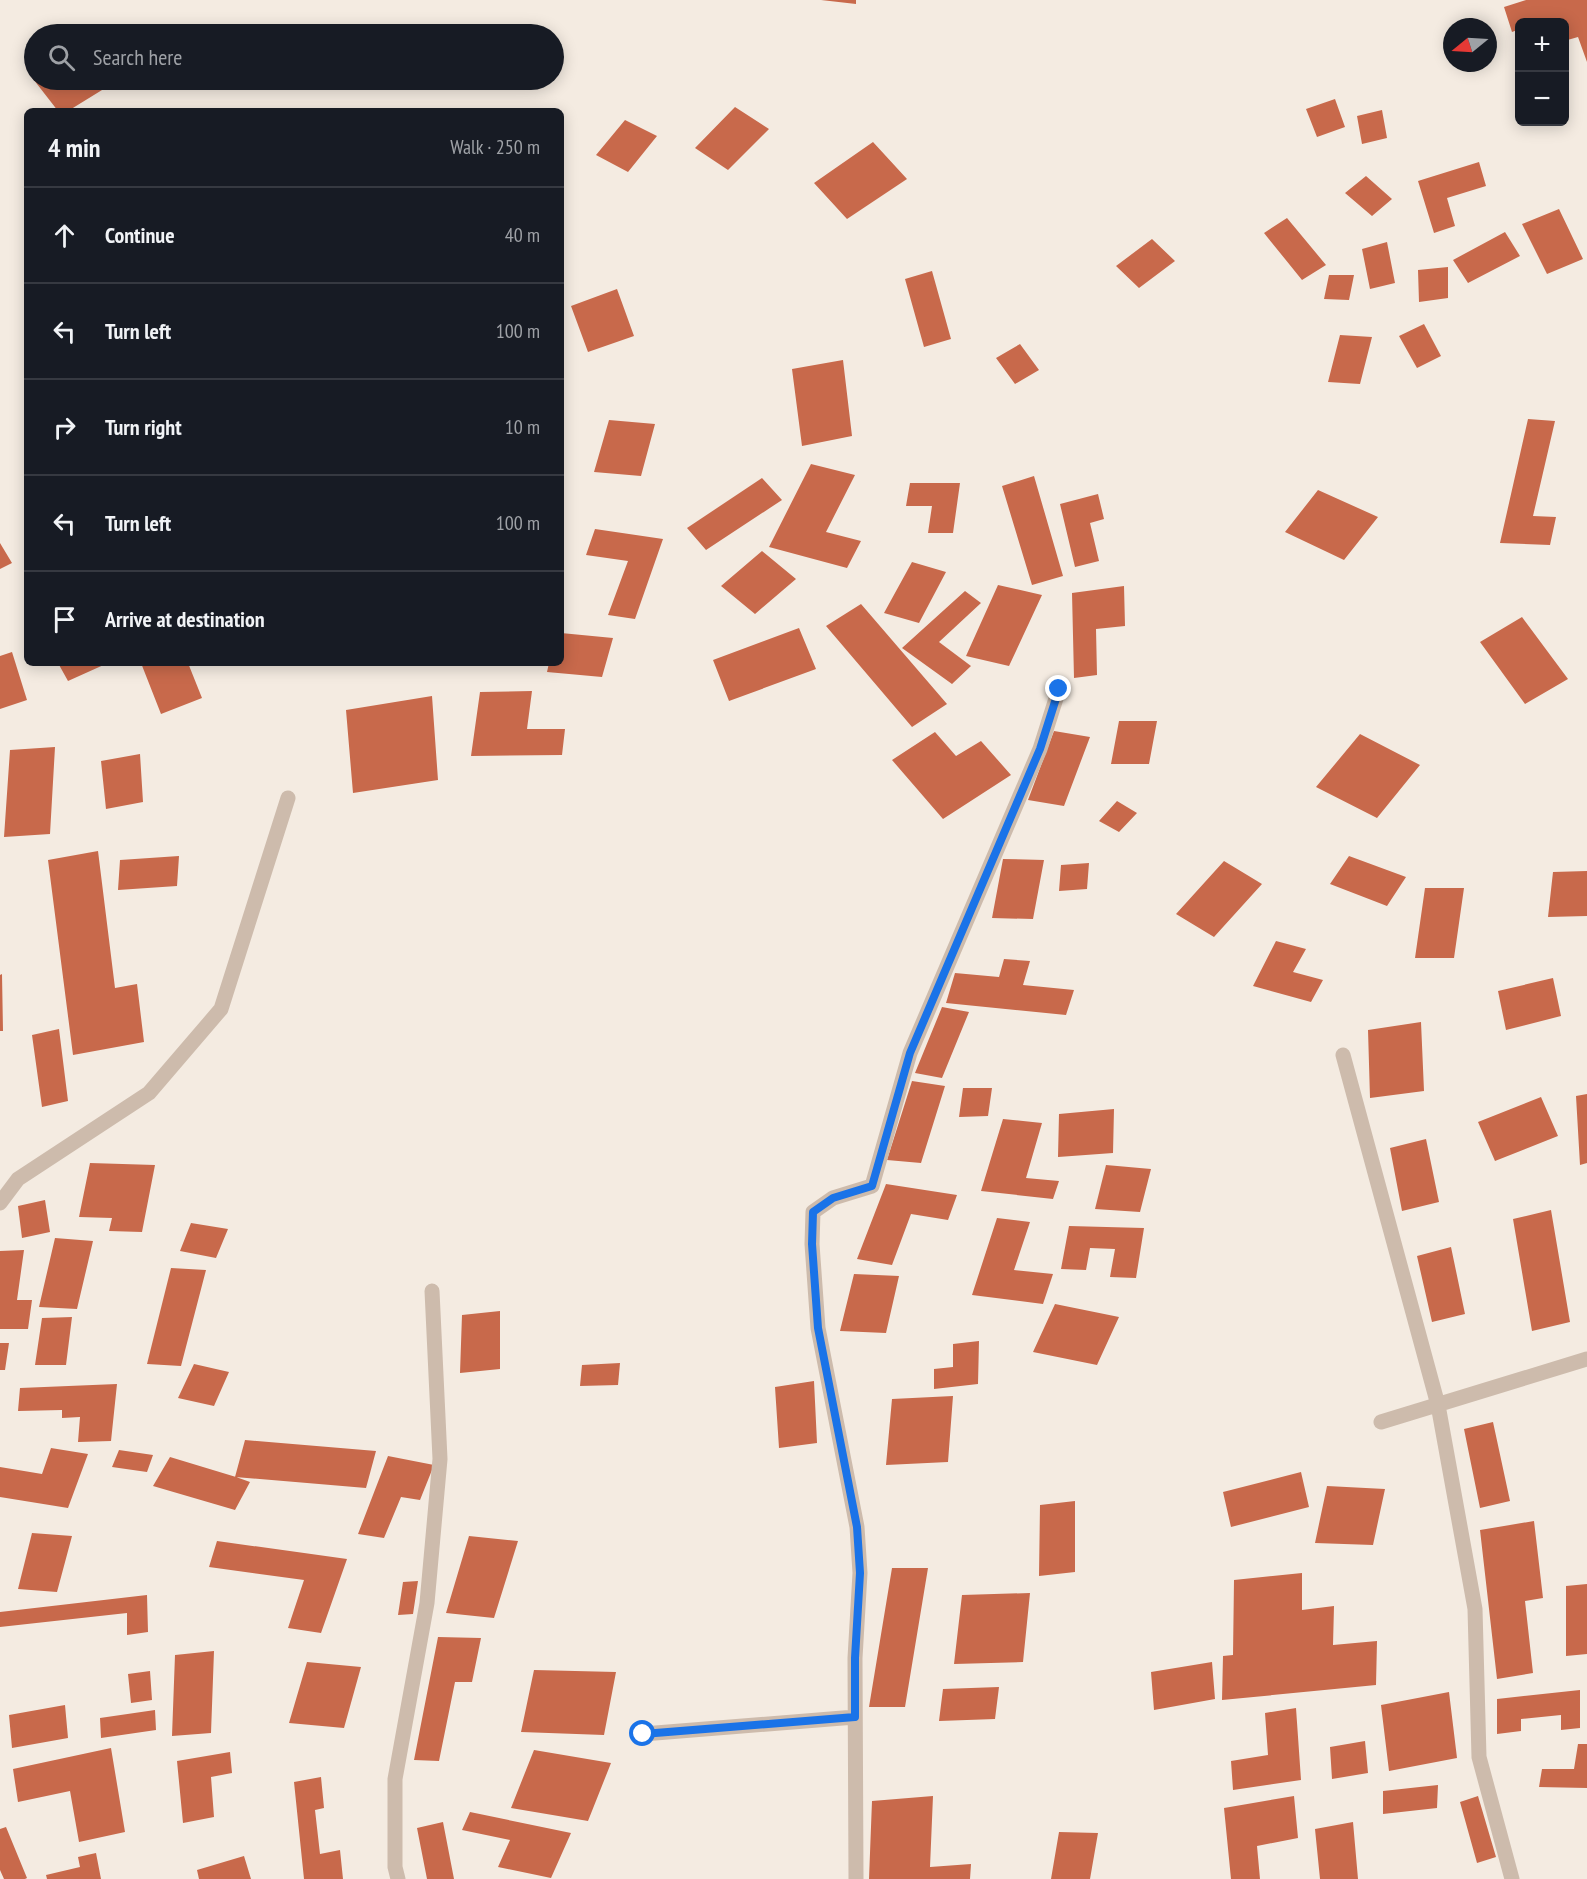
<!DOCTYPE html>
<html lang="en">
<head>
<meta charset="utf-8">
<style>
	:root { --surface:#171b24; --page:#242831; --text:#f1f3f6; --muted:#9ea1a6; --line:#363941 }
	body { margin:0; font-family:"PT Sans Narrow",sans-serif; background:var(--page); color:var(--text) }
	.controls { position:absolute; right:18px; top:18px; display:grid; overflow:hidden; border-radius:9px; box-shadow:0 3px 15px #0003 }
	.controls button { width:54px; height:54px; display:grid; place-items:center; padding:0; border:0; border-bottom:2px solid var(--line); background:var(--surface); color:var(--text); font:30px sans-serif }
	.compass { position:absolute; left:1443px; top:18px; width:54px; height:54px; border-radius:50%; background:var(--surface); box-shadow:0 3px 15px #0003; rotate:252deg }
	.stop { position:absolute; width:18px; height:18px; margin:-14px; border:4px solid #1a73e8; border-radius:50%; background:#fff }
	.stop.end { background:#1a73e8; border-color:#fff; box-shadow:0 2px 6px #0008 }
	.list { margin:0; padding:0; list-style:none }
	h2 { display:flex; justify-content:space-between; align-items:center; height:78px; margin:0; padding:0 24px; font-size:26px }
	h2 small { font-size:20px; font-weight:400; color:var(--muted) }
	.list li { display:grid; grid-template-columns:39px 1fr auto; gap:18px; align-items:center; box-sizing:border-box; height:96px; padding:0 24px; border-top:2px solid var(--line) }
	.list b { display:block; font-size:22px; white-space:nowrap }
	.list em { font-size:20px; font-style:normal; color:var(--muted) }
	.icon { flex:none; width:33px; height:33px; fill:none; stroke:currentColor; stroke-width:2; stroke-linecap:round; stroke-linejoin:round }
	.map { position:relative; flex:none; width:1587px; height:1879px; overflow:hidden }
	.search { position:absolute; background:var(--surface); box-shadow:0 3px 15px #0003; left:24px; top:24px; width:540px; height:66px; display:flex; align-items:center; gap:15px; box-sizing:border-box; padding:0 21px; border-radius:33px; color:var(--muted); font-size:22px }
	.panel { position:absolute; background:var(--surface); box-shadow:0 3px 15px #0003; left:24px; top:108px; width:540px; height:558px; border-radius:9px }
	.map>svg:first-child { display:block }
	.building { fill:#c8694b }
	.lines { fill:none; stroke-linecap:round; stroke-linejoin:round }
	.minor { stroke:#cdbbac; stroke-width:15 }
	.route { stroke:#1a73e8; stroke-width:8 }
</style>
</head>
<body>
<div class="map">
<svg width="1587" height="1879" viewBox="0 0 1587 1879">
	<rect width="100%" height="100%" fill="#f4ebe1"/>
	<!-- building -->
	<path class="building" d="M 821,0 L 856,0 L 856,4 Z
		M 1526,0 L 1587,0 L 1587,62 L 1578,37 L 1564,41 L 1564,22 L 1549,22 L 1548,20 L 1520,22 L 1520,29 L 1512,32 L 1504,7 Z
		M 34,72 L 34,80 L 113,80 L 115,82 L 68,111 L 58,111 L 30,75 Z
		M 1335,99 L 1345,127 L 1317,137 L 1306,109 Z
		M 735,107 L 769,129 L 728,170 L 695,148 Z
		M 1382,110 L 1387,138 L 1362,144 L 1357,116 Z
		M 625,120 L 657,136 L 628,172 L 596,155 Z
		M 873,142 L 907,179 L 847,219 L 814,183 Z
		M 1479,162 L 1486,186 L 1447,198 L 1455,226 L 1434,233 L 1418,181 Z
		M 1366,176 L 1392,199 L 1372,216 L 1345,193 Z
		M 1559,209 L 1583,259 L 1547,274 L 1522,224 Z
		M 1287,218 L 1326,265 L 1302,280 L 1264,233 Z
		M 1505,232 L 1520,256 L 1468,283 L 1453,260 Z
		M 1152,239 L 1175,261 L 1139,288 L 1116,266 Z
		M 1387,242 L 1395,283 L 1370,289 L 1362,249 Z
		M 1448,267 L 1448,298 L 1419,302 L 1418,270 Z
		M 932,271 L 951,339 L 924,347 L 905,279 Z
		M 1329,275 L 1354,275 L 1349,300 L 1324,299 Z
		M 617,289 L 634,336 L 588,352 L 571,306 Z
		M 1424,324 L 1441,356 L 1417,368 L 1399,336 Z
		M 1340,335 L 1372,337 L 1360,384 L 1328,382 Z
		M 1020,344 L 1039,370 L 1015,384 L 996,358 Z
		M 843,360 L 852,436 L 802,446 L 792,369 Z
		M 1528,419 L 1555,421 L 1533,516 L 1556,517 L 1550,545 L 1500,543 Z
		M 609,420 L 655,424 L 641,476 L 594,472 Z
		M 811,464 L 855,475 L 826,532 L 861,541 L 847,568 L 769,547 Z
		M 1034,476 L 1063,576 L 1032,585 L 1002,486 Z
		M 762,478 L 782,500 L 706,550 L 687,528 Z
		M 910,483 L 960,483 L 953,533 L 928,533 L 932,506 L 906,506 Z
		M 1318,490 L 1378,517 L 1344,560 L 1285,532 Z
		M 1098,494 L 1104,519 L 1090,523 L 1099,561 L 1075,567 L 1060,504 Z
		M 595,529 L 663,539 L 635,619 L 608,615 L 628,561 L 586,555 Z
		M 0,543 L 12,563 L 0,569 Z
		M 762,551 L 796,579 L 755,614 L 721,586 Z
		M 912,562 L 946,572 L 919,623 L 884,613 Z
		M 998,585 L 1042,595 L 1009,666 L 966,656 Z
		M 1124,586 L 1125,626 L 1096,629 L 1097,675 L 1074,678 L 1072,593 Z
		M 965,591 L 981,603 L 939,642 L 971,666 L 952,684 L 902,648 Z
		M 861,604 L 947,704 L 912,727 L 826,626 Z
		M 1522,617 L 1568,679 L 1525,704 L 1480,642 Z
		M 799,628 L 816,669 L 729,701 L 713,660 Z
		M 561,633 L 613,638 L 602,677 L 547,672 L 549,663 L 561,663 Z
		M 12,652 L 27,700 L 0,709 L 0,656 Z
		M 58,663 L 108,663 L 68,681 Z
		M 141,663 L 188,663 L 202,698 L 161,714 Z
		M 532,691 L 527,729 L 565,729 L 562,755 L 471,756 L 480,692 Z
		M 432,696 L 438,780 L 353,793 L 346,710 Z
		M 1119,721 L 1157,721 L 1149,764 L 1111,764 Z
		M 1054,731 L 1090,737 L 1064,806 L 1028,800 Z
		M 935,732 L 956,756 L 981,741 L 1011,775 L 943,819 L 892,760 Z
		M 1360,734 L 1420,765 L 1377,818 L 1316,787 Z
		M 55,747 L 50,834 L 4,837 L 10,750 Z
		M 140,754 L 143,802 L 106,809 L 101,761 Z
		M 1117,801 L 1137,813 L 1119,832 L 1099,821 Z
		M 98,851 L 115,988 L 137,984 L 144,1042 L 73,1055 L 48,860 Z
		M 179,856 L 177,886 L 118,890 L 120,860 Z
		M 1349,856 L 1406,877 L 1387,906 L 1330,884 Z
		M 1003,859 L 1044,860 L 1033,919 L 992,918 Z
		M 1224,861 L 1262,884 L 1214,937 L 1176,914 Z
		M 1089,863 L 1087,889 L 1059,891 L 1061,865 Z
		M 1587,871 L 1587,916 L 1548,917 L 1553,872 Z
		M 1425,888 L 1464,888 L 1454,958 L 1415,958 Z
		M 1276,941 L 1306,949 L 1293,972 L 1323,980 L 1311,1002 L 1253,986 Z
		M 1004,959 L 1030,961 L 1023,985 L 1074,990 L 1066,1015 L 946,1003 L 955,973 L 999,977 Z
		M 2,974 L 3,1031 L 0,1031 L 0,975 Z
		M 1553,978 L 1561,1016 L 1506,1030 L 1498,991 Z
		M 942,1007 L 969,1012 L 942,1078 L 915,1073 Z
		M 1421,1022 L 1424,1091 L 1370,1098 L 1368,1030 Z
		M 59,1029 L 68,1101 L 42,1107 L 32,1035 Z
		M 912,1081 L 945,1086 L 921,1163 L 887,1160 Z
		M 963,1088 L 992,1088 L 988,1116 L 959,1117 Z
		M 1587,1094 L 1587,1163 L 1580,1165 L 1576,1096 Z
		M 1541,1097 L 1558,1136 L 1495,1161 L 1478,1122 Z
		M 1114,1109 L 1113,1153 L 1058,1157 L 1059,1114 Z
		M 1003,1119 L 1042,1123 L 1026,1178 L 1059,1181 L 1053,1199 L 981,1191 Z
		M 1426,1139 L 1439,1202 L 1402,1211 L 1390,1148 Z
		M 90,1163 L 155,1165 L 142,1232 L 109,1231 L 112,1218 L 79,1217 Z
		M 1106,1165 L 1151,1169 L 1140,1212 L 1095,1209 Z
		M 886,1184 L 957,1195 L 948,1220 L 911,1214 L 892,1265 L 857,1259 Z
		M 45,1200 L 50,1232 L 22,1238 L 18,1206 Z
		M 1551,1210 L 1570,1322 L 1532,1331 L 1513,1219 Z
		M 997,1218 L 1030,1222 L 1014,1270 L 1053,1274 L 1043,1304 L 972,1295 Z
		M 191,1223 L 228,1229 L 216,1258 L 180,1251 Z
		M 1069,1226 L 1144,1228 L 1136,1278 L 1110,1277 L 1115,1249 L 1090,1248 L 1086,1270 L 1061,1269 Z
		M 55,1238 L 93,1241 L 77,1309 L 39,1307 Z
		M 1451,1247 L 1465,1314 L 1432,1322 L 1417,1256 Z
		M 24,1250 L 17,1300 L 32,1300 L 28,1329 L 0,1329 L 0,1251 Z
		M 171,1268 L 206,1270 L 181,1366 L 147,1364 Z
		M 854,1274 L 899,1276 L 886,1333 L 840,1331 Z
		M 1055,1304 L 1119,1317 L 1097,1365 L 1033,1352 Z
		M 500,1311 L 500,1369 L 460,1373 L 462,1315 Z
		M 72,1317 L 66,1365 L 35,1365 L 42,1318 Z
		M 979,1341 L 978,1384 L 934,1389 L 934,1369 L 953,1367 L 953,1344 Z
		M 0,1343 L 9,1343 L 5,1370 L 0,1370 Z
		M 620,1363 L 618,1385 L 580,1386 L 582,1365 Z
		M 194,1364 L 229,1372 L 214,1406 L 178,1398 Z
		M 814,1381 L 817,1443 L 779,1448 L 775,1387 Z
		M 117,1384 L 111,1441 L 78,1442 L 80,1417 L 62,1418 L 62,1410 L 18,1411 L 20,1388 Z
		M 953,1396 L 948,1462 L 886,1465 L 892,1399 Z
		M 1493,1422 L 1510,1501 L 1480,1508 L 1464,1429 Z
		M 245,1440 L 376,1451 L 366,1488 L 235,1477 Z
		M 51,1448 L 88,1454 L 68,1508 L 0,1497 L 0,1467 L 42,1474 Z
		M 119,1450 L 153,1455 L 147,1472 L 112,1467 Z
		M 388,1456 L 434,1465 L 420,1500 L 401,1497 L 384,1538 L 358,1534 Z
		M 170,1457 L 236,1477 L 250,1482 L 235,1510 L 153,1486 Z
		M 1301,1472 L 1309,1507 L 1231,1527 L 1223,1492 Z
		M 1327,1486 L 1385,1489 L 1373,1545 L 1315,1543 Z
		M 1075,1501 L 1075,1572 L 1039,1576 L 1040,1505 Z
		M 1534,1521 L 1543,1598 L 1525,1601 L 1533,1673 L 1497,1679 L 1480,1530 Z
		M 32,1533 L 72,1536 L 57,1592 L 18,1589 Z
		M 469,1536 L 518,1541 L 494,1618 L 446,1613 Z
		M 217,1541 L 347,1559 L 321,1633 L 288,1628 L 304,1580 L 209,1567 Z
		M 892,1568 L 928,1568 L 905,1707 L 869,1707 Z
		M 1302,1573 L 1302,1610 L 1334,1606 L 1333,1645 L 1377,1641 L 1376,1685 L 1222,1700 L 1223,1656 L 1233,1655 L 1234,1580 Z
		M 418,1581 L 413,1614 L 398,1615 L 403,1582 Z
		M 1587,1584 L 1587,1654 L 1566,1656 L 1566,1586 Z
		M 1030,1593 L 1023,1662 L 954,1664 L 962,1595 Z
		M 147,1595 L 148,1632 L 127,1635 L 127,1613 L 0,1627 L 0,1612 Z
		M 438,1637 L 481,1638 L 472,1682 L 455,1682 L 439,1761 L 414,1760 Z
		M 214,1651 L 211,1733 L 172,1736 L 175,1655 Z
		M 307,1662 L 361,1667 L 344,1728 L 289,1723 Z
		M 1212,1662 L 1215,1699 L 1154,1710 L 1151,1672 Z
		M 534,1670 L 616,1672 L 604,1735 L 521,1732 Z
		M 150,1671 L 152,1700 L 131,1703 L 128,1674 Z
		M 999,1687 L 995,1719 L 939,1721 L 943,1689 Z
		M 1580,1690 L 1580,1728 L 1561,1730 L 1561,1715 L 1521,1719 L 1521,1731 L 1497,1734 L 1497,1699 Z
		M 1449,1692 L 1457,1758 L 1389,1771 L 1381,1705 Z
		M 65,1705 L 68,1738 L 12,1748 L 9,1715 Z
		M 1296,1708 L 1301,1780 L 1233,1790 L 1231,1761 L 1268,1755 L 1265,1713 Z
		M 155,1710 L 156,1730 L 101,1738 L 100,1718 Z
		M 1365,1741 L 1368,1773 L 1332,1779 L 1330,1747 Z
		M 1578,1744 L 1587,1744 L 1587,1788 L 1539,1787 L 1542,1769 L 1574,1769 Z
		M 111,1748 L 125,1832 L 79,1842 L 70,1791 L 18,1802 L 13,1769 Z
		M 534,1750 L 611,1763 L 588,1821 L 511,1808 Z
		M 230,1752 L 232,1773 L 211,1777 L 214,1817 L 183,1823 L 177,1761 Z
		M 321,1777 L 324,1808 L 315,1810 L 320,1854 L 340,1850 L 343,1879 L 304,1879 L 294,1782 Z
		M 1438,1785 L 1437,1808 L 1383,1814 L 1383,1791 Z
		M 933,1796 L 930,1867 L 971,1864 L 970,1879 L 869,1879 L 872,1801 Z
		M 1294,1796 L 1298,1838 L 1257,1846 L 1260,1879 L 1231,1879 L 1224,1808 Z
		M 1478,1796 L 1496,1857 L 1477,1863 L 1460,1802 Z
		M 470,1812 L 571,1833 L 551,1878 L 498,1867 L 510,1840 L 462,1830 Z
		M 443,1822 L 454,1879 L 427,1879 L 417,1828 Z
		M 1353,1822 L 1358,1879 L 1320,1879 L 1315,1829 Z
		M 6,1827 L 27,1878 L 25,1879 L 4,1879 L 0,1870 L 0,1829 Z
		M 1059,1832 L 1098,1833 L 1090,1879 L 1051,1879 Z
		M 96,1853 L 101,1879 L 47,1879 L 46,1875 L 80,1867 L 78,1857 Z
		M 244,1856 L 251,1879 L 199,1879 L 197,1870 Z"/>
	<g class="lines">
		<!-- minor -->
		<path class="minor" d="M 1343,1055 L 1438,1405 L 1475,1609 L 1479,1757 L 1512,1879
			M 0,1203 L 18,1179 L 149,1093 L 221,1009 L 288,798
			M 1381,1422 L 1587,1359
			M 643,1734 L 855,1717
			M 398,1879 L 395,1867 L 395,1779 L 427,1603 L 440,1459 L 432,1291
			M 856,1879 L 855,1658 L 860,1573 L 857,1527 L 818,1328 L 812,1244 L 813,1212 L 833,1198 L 872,1186 L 910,1053 L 1040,749 L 1059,689"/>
	</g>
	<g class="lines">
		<!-- route -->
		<path class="route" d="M 643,1734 L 855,1717 L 855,1658 L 860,1573 L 857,1527 L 818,1328 L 812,1244 L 813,1212 L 833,1198 L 872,1186 L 910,1053 L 1040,749 L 1059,689"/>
	</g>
</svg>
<div class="controls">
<button>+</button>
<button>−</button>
</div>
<svg class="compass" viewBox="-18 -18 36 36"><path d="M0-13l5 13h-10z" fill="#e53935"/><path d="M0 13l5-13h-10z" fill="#9ea1a6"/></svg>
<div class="stop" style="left:643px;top:1734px"></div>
<div class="stop end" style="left:1059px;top:689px"></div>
<div class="search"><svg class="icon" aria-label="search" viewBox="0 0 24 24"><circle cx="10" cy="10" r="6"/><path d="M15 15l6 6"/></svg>Search here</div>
<section class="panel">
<h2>4 min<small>Walk · 250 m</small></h2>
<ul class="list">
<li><svg class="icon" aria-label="ahead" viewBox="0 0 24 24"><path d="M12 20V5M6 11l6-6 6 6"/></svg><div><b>Continue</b></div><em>40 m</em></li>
<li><svg class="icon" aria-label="left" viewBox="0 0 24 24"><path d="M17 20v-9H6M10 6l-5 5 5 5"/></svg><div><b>Turn left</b></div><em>100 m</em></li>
<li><svg class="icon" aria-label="right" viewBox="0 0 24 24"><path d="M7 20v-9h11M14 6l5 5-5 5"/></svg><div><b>Turn right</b></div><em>10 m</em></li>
<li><svg class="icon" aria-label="left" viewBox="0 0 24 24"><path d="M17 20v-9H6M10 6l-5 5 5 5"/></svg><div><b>Turn left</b></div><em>100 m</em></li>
<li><svg class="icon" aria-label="arrive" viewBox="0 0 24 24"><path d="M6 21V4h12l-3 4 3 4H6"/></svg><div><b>Arrive at destination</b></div></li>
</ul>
</section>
</div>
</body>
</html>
